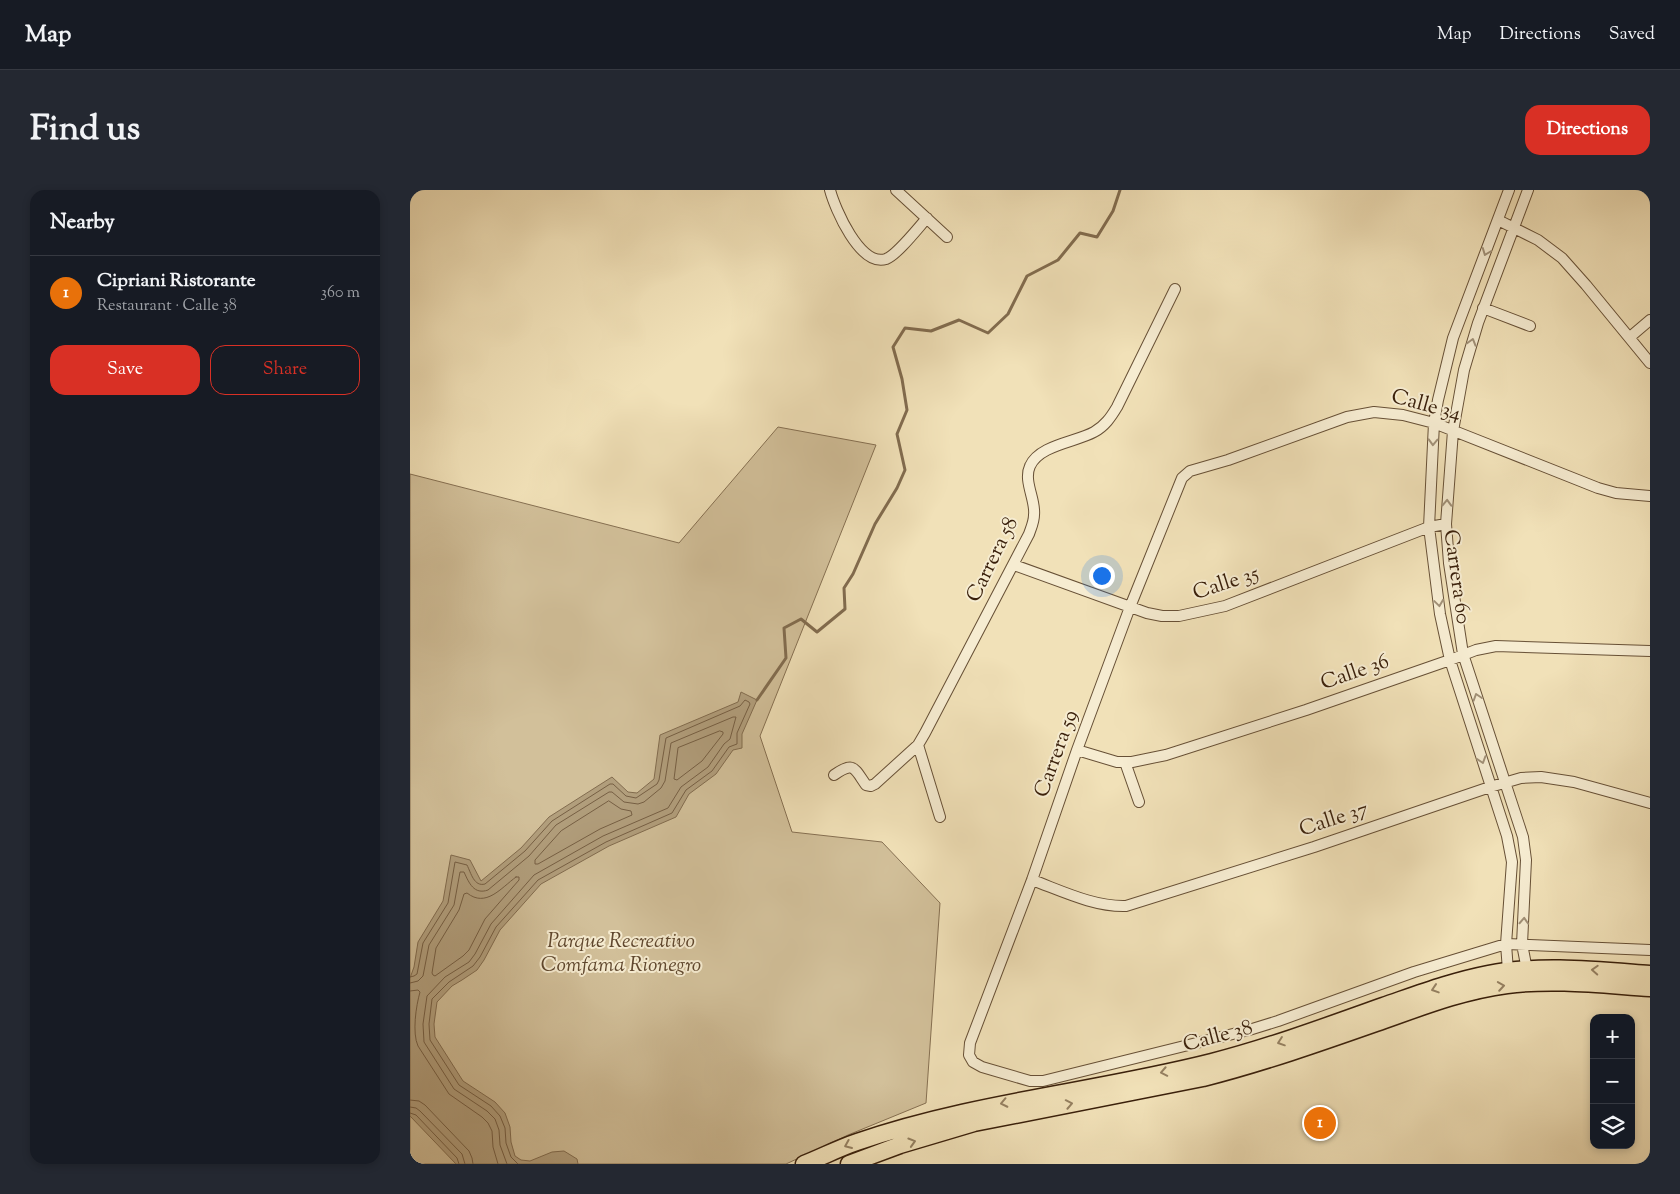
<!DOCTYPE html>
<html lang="en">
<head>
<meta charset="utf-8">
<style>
	:root { --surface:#171b24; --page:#242831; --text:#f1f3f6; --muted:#9ea1a6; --line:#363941; --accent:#d93025 }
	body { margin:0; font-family:"Sorts Mill Goudy",serif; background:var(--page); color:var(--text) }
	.controls { position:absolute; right:15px; bottom:15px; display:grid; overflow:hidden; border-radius:10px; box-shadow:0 2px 8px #0003 }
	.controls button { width:45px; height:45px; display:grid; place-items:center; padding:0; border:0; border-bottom:1px solid var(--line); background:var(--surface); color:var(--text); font:25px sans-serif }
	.you { position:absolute; left:691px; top:385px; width:18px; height:18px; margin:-12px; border:4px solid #fff; border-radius:50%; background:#1a73e8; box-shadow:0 0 0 8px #1a73e833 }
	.badge { display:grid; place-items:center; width:32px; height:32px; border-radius:50%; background:var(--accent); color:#fff; font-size:16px; font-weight:700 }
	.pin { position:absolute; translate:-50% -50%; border:2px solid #fff; box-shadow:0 1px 5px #0006 }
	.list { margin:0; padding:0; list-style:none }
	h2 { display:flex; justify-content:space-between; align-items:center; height:65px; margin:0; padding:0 20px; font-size:21px }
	h2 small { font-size:16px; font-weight:400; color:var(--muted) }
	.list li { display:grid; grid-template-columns:32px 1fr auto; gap:15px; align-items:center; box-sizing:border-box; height:75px; padding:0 20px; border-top:1px solid var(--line) }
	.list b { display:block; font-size:19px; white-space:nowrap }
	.list p { margin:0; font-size:16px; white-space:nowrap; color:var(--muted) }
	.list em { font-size:16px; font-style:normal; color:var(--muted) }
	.actions { display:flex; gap:10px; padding:15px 20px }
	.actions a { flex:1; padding:11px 0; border:1px solid var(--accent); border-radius:15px; text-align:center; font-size:18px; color:var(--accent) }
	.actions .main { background:var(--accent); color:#fff }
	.icon { flex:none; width:28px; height:28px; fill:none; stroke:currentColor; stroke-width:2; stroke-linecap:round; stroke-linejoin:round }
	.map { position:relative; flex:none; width:1240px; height:974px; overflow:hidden; border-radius:15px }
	header { display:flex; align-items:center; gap:30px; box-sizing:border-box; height:70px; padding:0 25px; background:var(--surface); border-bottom:1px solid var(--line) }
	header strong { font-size:24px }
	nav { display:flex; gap:28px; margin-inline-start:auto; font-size:18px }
	.intro { display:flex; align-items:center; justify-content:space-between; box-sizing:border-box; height:120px; padding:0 30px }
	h1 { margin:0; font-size:35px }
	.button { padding:12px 22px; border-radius:15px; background:var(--accent); color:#fff; font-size:18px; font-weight:700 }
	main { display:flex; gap:30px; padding:0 30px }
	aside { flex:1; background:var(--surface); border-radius:15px; box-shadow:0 2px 8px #0003 }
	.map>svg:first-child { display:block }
	.green { fill:#d2c09a; stroke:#867052 }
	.water { fill:#b29f7d; stroke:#826c4f }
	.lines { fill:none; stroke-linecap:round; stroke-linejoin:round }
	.shore { stroke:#765f44; stroke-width:1 }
	.stream { stroke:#826c4f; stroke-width:3 }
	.street-casing { stroke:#675036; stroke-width:12 }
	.primary-casing { stroke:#391f0a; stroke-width:19 }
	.street { stroke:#f6ecd1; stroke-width:10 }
	.primary { stroke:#f1e1b8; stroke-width:16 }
	.oneway { stroke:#a19077 }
	.oneway2 { stroke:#958061 }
	.labels { text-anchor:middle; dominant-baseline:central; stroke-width:4; stroke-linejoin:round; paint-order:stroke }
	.street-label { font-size:21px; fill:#391f0a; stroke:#f6ecd1 }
	.park-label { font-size:21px; font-style:italic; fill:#5f472e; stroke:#f6ecd1 }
</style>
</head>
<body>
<header>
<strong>Map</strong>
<nav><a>Map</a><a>Directions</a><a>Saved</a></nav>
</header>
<div class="intro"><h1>Find us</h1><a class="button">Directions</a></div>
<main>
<aside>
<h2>Nearby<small></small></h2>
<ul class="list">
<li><span class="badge" style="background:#e8710a">1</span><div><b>Cipriani Ristorante</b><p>Restaurant · Calle 38</p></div><em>360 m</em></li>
</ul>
<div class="actions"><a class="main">Save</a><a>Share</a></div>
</aside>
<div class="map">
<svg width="1240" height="974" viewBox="0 0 1240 974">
	<rect width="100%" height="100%" fill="#f1e1b8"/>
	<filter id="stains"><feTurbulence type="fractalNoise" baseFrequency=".004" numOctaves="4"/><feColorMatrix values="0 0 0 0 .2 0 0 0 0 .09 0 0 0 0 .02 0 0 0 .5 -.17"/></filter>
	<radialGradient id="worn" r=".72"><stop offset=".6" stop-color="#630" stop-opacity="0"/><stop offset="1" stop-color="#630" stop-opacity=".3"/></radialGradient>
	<!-- green -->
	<path class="green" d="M 368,237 L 466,255 L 350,546 L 382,642 L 472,652 L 530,713 L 516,913 L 438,945 L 376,974 L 0,974 L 0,284 L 269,353 Z"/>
	<!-- water -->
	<path class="water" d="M 331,502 L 347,510 L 332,544 L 332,558 L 323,560 L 306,584 L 279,604 L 266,627 L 199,656 L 131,694 L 90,740 L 74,770 L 67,780 L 52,790 L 42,796 L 27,812 L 24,834 L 25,847 L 53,891 L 85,912 L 95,923 L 100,937 L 101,952 L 105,966 L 111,970 L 120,971 L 142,962 L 154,961 L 167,969 L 168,974 L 46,974 L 0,926 L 0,788 L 4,777 L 8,752 L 33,711 L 41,665 L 60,670 L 71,691 L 111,658 L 139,627 L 202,587 L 218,602 L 227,603 L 244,589 L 250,545 L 328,512 Z"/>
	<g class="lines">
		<!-- shore -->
		<path class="shore" d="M 310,541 L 313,542 L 313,544 L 292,571 L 267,590 L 264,589 L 268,558 Z
			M 199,611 L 211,619 L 221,621 L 222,625 L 190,639 L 128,674 L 125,674 L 125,670 L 151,641 Z
			M 106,687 L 109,687 L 109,690 L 75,729 L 59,760 L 53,766 L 25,786 L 23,785 L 22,783 L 26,758 L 49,720 L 54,704 L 57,703 C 76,718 91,698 106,687 Z
			M 0,787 L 4,786 L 7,784 L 13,753 L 38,713 L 45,672 L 57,675 C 61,683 64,697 75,694 L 115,661 L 142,631 L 200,594 L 203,594 L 216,606 L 226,608 L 247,594 L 249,590 L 256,548 L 330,516 L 335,510 L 339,512 L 340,514 L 327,543 L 327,554 L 319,557 L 302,581 L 276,600 L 262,623 L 196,652 L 128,690 L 86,737 L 70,767 L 63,776 L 39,792 L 22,809 L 19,834 L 20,850 L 49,895 L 81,916 L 90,926 L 95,938 L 96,953 L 101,967 L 108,974
			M 0,793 L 8,791 L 13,786 L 19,755 L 44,715 L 50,682 L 54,682 C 59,693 64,705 78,700 L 119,666 L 146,635 L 199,602 L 202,602 L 214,612 L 228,614 L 234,612 L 251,598 L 255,591 L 261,553 L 323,527 L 326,527 L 320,549 L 314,554 L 298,577 L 271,597 L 258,618 L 193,646 L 124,685 L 81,734 L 65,764 L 59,772 L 35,787 L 17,806 L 13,834 L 14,852 L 44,899 L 77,921 L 85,929 L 89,940 L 90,955 L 97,974
			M 0,801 L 8,800 L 10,802 C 6,816 2,843 8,856 L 39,904 L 72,927 L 78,933 L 82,941 L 83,957 L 88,974
			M 0,910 L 9,911 L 15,915 L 59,961 L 62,968 L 63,974
			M 0,917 L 6,918 L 10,921 L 52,964 L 55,974
			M 0,923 L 6,925 L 47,968 L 49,974"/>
		<!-- stream -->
		<path class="stream" d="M 347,510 L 376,468 L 374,438 L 391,429 L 407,442 L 435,419 L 434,398 L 443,384 L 465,334 L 487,298 L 495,280 L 487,244 L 497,220 L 492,189 L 483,157 L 495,138 L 521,141 L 549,130 L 578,143 L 598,124 L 617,86 L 648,70 L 670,43 L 687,47 L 703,21 L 710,0"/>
		<!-- street casing -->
		<g class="street-casing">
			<path id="street" d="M 420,0 C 425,19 450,77 476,69 C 487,65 508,38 517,28
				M 486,0 L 537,47
				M 1088,30 L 1128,50 L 1152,68 L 1176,95 L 1240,173
				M 1073,118 L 1120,136
				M 1220,147 L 1240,130
				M 1240,306 L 1206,303 L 1188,298 L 1024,233 L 993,225 L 964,222 L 937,227 L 818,270 L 780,281 L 772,288 L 720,417 L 667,560 L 622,690 L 560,853 L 559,865 L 563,872 L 572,877 L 620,891 L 633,891 L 839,840 L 868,831 L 1004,782 L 1096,754 L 1240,760
				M 604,375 L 737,423 L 752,426 L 769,426 L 815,416 L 1019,337 L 1036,334
				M 508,555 L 515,543 L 619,344 C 621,338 624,332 624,325 C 626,310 613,291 620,276 C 629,255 666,252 684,242 C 695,236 701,227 707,217 L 765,99
				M 667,560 L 707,572 L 722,572 L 756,565 L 896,520 L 1040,470 L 1066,460 L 1086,456 L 1240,461
				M 715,572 L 729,612
				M 424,585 C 444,571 444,578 456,595 L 461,596 L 465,594 L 508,555 L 530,627
				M 622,690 C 652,701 684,717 716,716 L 904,657 L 1080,597 L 1111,588 L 1131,587 L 1164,592 L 1240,613
				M 1117,780 L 1112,754 L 1116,670 L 1113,647 L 1053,464 L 1039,373 L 1036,334 L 1043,241 L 1054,180 L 1068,133 L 1118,0
				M 1098,781 L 1096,754 L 1102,672 L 1097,646 L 1040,470 L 1030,424 L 1019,337 L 1024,233 L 1028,210 L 1043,148 L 1099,0"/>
		</g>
		<!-- primary casing -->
		<g class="primary-casing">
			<path id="primary" d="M 394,974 C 412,967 429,958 447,952 C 563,912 684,902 802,872 C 860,857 917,836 973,816 C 1008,804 1042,791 1078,784 C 1131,774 1186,780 1240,784
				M 439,974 L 490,955 L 564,933 L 793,888 C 852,873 909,853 966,833 C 1009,818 1051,801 1097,795 C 1144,789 1193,795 1240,798"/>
		</g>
		<!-- street -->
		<use href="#street" class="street"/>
		<!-- primary -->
		<use href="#primary" class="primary"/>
	</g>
	<!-- one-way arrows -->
	<defs><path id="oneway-chevron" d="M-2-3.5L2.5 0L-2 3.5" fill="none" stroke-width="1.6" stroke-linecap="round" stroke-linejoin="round" transform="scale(1.25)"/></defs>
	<g class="oneway">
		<use href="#oneway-chevron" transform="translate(1076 62) rotate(111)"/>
		<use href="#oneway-chevron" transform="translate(1062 152) rotate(-74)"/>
		<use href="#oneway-chevron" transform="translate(1023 252) rotate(92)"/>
		<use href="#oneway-chevron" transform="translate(1037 313) rotate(-88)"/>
		<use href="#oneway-chevron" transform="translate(1029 413) rotate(82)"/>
		<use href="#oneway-chevron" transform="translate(1067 507) rotate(-108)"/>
		<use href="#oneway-chevron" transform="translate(1072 570) rotate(72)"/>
		<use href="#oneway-chevron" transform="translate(1114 731) rotate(-87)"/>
	</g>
	<g class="oneway2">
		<use href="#oneway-chevron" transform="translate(1185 780) rotate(-177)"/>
		<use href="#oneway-chevron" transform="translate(1091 796) rotate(-9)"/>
		<use href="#oneway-chevron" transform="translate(1025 799) rotate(162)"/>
		<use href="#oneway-chevron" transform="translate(871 852) rotate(161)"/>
		<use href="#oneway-chevron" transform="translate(754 882) rotate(169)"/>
		<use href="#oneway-chevron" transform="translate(594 913) rotate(168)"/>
		<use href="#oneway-chevron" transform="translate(659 914) rotate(-11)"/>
		<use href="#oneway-chevron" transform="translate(502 952) rotate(-17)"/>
		<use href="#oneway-chevron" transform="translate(438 955) rotate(157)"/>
	</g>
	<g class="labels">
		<!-- street labels -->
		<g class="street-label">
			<text transform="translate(1016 216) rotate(15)">Calle 34</text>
			<text transform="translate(583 370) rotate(-64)">Carrera 58</text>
			<text transform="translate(1046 387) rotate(82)">Carrera 60</text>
			<text transform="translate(816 394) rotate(-18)">Calle 35</text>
			<text transform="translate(945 483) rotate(-19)">Calle 36</text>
			<text transform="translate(647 564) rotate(-70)">Carrera 59</text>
			<text transform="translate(924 630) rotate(-18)">Calle 37</text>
			<text transform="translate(808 847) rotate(-15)">Calle 38</text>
		</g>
		<!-- park labels -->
		<g class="park-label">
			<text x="211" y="752">Parque Recreativo<tspan x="211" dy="24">Comfama Rionegro</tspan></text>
		</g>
	</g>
	<rect width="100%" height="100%" filter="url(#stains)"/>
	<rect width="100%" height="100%" fill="url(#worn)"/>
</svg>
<div class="controls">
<button>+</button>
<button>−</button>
<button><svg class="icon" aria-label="layers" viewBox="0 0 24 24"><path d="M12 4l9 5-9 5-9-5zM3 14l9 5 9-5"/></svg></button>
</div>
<div class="you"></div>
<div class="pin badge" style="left:910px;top:933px;background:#e8710a">1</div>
</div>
</main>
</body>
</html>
